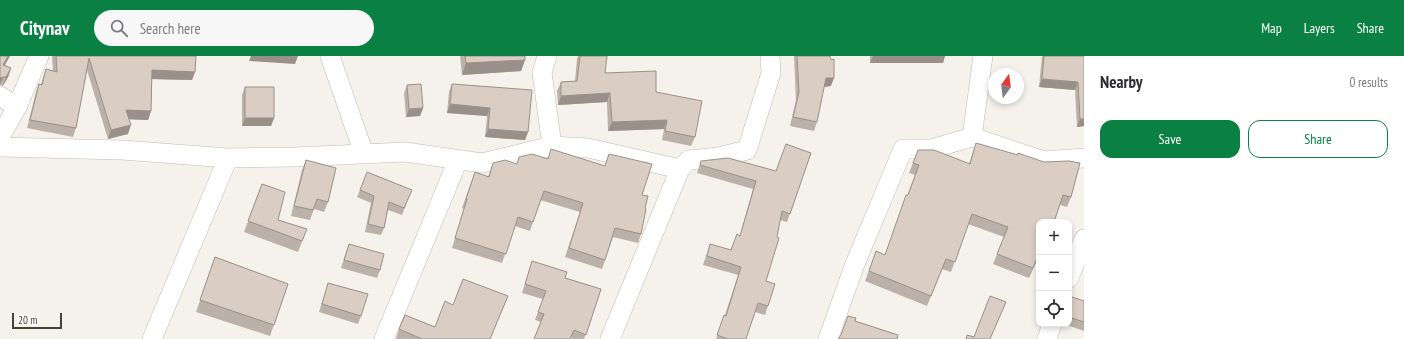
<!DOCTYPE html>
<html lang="en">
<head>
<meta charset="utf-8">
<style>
	:root { --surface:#fff; --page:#f7f7f7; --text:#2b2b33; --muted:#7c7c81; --line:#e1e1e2; --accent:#0b8043 }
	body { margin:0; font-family:"PT Sans Narrow",sans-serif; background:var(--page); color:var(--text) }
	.controls { position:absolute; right:12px; bottom:12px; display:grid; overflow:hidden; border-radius:8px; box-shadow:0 2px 6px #0003 }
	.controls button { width:36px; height:36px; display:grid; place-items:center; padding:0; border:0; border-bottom:1px solid var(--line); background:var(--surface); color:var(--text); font:20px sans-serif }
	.compass { position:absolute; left:988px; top:12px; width:36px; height:36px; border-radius:50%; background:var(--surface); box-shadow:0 2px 6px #0003; rotate:14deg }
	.scale { position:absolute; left:12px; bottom:10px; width:50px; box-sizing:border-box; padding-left:4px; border:2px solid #4a4139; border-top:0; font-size:11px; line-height:14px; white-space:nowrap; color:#4a4139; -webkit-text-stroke:3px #fff; paint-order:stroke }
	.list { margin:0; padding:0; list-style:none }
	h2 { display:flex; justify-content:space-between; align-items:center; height:52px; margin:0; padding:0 16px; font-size:17px }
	h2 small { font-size:13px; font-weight:400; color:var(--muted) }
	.actions { display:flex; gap:8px; padding:12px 16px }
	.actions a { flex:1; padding:9px 0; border:1px solid var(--accent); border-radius:12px; text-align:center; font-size:14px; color:var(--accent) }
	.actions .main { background:var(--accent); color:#fff }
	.icon { flex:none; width:22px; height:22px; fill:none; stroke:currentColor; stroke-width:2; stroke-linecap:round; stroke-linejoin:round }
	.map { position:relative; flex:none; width:1084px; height:283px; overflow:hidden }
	header { display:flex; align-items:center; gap:24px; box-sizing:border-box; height:56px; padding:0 20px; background:var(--accent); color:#fff }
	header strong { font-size:19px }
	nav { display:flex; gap:22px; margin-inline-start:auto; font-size:14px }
	.search { width:280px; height:36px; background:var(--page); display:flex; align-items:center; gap:10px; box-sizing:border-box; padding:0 14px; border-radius:22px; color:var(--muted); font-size:15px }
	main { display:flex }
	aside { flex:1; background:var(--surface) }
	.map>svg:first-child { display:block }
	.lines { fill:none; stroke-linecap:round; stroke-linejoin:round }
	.minor-casing { stroke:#c4bab1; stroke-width:20 }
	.minor { stroke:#fff; stroke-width:19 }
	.wall { fill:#bbb1a9 }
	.shaded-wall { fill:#999089 }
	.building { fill:#dacec4; stroke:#999089 }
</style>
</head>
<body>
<header>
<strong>Citynav</strong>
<div class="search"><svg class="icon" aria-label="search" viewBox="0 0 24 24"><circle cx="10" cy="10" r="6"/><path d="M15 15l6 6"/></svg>Search here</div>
<nav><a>Map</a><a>Layers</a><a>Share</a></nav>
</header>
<main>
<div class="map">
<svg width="1084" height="283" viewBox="0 0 1084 283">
	<rect width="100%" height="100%" fill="#f5f1eb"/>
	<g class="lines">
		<!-- minor casing -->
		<g class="minor-casing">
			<path id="minor" d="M 330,0 L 364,98
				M 547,0 L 542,17 L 552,90
				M 0,40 L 17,51
				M 0,81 L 17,51 L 39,0
				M 972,81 L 1044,105 L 1084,102
				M 0,91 L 122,94 L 228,102 L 296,101 L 405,96 L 482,107 L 552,90 L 588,92 L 680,113
				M 1069,222 L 1084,183
				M 152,283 L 228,102
				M 384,283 L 458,104
				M 610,283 L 680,113 L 689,104 L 719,101 L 747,94 L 771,17 L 770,0
				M 828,283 L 855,208 L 903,93 L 931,93 L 972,81 L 983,0
				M 1047,283 L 1052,268"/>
		</g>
		<!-- minor -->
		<use href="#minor" class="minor"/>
	</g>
	<!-- wall -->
	<path class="wall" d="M 0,0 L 10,0 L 5,9 L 11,12 L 8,21 L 3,30 L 0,29 Z
		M 52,0 L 99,0 L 195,16 L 192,24 L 152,23 L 151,55 L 148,64 L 129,63 L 128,78 L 108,83 L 87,14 L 76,72 L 73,81 L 27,72 L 36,36 L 39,28 L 41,28 L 46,13 L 53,15 Z
		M 460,0 L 525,0 L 525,4 L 521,15 L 462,19 Z
		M 578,0 L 607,0 L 605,17 L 656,36 L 695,81 L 691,90 L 662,84 L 664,73 L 608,75 L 607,46 L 558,49 L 557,35 L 561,26 L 575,25 L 577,3 Z
		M 794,0 L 830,0 L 831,30 L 824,31 L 817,66 L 814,75 L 790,70 L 796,44 Z
		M 870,0 L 945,0 L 943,7 L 870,7 Z
		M 1042,0 L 1084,0 L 1084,70 L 1077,71 L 1075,34 L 1039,31 Z
		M 452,28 L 528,76 L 525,84 L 485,81 L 487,60 L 447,57 L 449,36 Z
		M 407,29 L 423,52 L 420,60 L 406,61 L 404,37 Z
		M 245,31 L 274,62 L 271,70 L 242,70 L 242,39 Z
		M 976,87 L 1071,141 L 1067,151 L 1060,149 L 1039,166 L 1039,199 L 1029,222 L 993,208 L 1004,181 L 968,168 L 951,216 L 942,213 L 927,250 L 865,225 L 876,195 L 885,199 L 915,119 L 909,117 L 918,94 L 969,108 Z
		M 811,97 L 787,166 L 780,164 L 766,225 L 768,250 L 765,259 L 755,256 L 746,283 L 716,283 L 724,259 L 725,259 L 738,219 L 703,209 L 710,188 L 731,194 L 740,179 L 753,133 L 697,117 L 701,105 L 776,115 Z
		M 609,98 L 642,139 L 645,152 L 641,178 L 638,187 L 613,181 L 602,213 L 565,201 L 580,156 L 540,144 L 530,175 L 515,170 L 502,207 L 452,192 L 464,153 L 462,152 L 475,116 L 488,121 L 493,107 L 517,108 L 548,103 L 605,110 Z
		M 306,104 L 328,146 L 324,156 L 314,153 L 310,164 L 291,160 L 302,114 Z
		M 262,128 L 278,164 L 307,173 L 298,196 L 244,176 Z
		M 360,134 L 409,141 L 402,159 L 388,154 L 384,172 L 381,179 L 365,176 L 371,147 L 357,141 Z
		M 349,188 L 380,214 L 377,222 L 341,212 Z
		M 215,201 L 288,228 L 270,280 L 196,256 Z
		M 532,205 L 565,222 L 601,233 L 584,283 L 573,283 L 541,266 L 535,264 L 543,243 L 522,237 Z
		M 328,227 L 361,260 L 358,268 L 319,256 Z
		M 508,240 L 490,283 L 396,283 L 399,273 L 435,271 L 453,249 Z
		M 1084,245 L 1084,275 L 1064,268 L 1069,268 L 1069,248 Z"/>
	<!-- shaded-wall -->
	<path class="shaded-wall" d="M 8,0 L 10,0 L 0,17 L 3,9 Z
		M 251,0 L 298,0 L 295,8 L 249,5 Z
		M 873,0 L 945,0 L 943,7 L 870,7 Z
		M 525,4 L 521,15 L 462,19 L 466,7 Z
		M 11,12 L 8,21 L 3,30 L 6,21 Z
		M 152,14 L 195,16 L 192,24 L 149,23 Z
		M 3,21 L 0,29 L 0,22 Z
		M 826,22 L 834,22 L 831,30 L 823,31 Z
		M 1042,23 L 1078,26 L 1075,34 L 1039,31 Z
		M 610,37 L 607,46 L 558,49 L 561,40 Z
		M 450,48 L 490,52 L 487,60 L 447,57 Z
		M 423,52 L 420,60 L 406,61 L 409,53 Z
		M 126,54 L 151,55 L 148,64 L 123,63 Z
		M 245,62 L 274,62 L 271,70 L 242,70 Z
		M 1080,63 L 1084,63 L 1084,70 L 1077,71 Z
		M 667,64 L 664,73 L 608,75 L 612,66 Z
		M 131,69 L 128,78 L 108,83 L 111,74 Z
		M 488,73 L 528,76 L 525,84 L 485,81 Z
		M 1039,197 L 1039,199 L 1029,222 Z"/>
	<!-- building -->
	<path class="building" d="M 0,0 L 8,0 L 3,9 L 11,12 L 6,21 L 3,21 L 0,22 Z
		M 56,0 L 196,0 L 195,16 L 152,14 L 151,55 L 126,54 L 131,69 L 111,74 L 89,2 L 76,72 L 30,64 L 39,28 L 42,29 L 46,13 L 57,16 Z
		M 465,0 L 525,0 L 525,4 L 466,7 Z
		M 580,0 L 607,0 L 605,17 L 656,15 L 656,36 L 702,45 L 695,81 L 665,75 L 667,64 L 612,66 L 610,37 L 561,40 L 561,26 L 577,25 Z
		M 797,0 L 830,0 L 831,4 L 834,3 L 834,22 L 826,22 L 817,66 L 793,61 L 799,36 Z
		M 1044,0 L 1084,0 L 1084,63 L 1080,63 L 1078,26 L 1042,23 Z
		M 421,28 L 423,52 L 409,53 L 407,29 Z
		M 452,28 L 532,34 L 528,76 L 488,73 L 490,52 L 450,48 Z
		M 245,31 L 274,31 L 274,62 L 245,62 Z
		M 976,87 L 1018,99 L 1018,97 L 1044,106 L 1069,105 L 1080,107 L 1071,141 L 1063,139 L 1054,166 L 1039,166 L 1039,197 L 1033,212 L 997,198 L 1008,171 L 972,158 L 955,206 L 946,203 L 931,240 L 869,215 L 876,195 L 885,199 L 906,139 L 908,139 L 919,109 L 913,107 L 918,94 L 934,94 L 970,108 Z
		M 786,88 L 811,97 L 790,158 L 782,155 L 777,181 L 779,182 L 766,225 L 775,228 L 768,250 L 758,247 L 746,283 L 728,283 L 717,279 L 724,259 L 726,260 L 741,211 L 707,200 L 710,188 L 731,194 L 737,178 L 740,180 L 756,125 L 700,109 L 701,105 L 728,102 L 776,115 Z
		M 551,93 L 605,110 L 609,98 L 652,108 L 642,139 L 648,140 L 645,152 L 646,153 L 641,178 L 615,172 L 605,204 L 569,192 L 583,147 L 544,135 L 533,166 L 518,161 L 506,198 L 455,182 L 467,143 L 466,143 L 475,116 L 489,121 L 493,107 L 505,104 L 517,108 L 519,101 L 532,98 L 548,103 Z
		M 306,104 L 336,112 L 328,146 L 317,143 L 313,154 L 294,150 Z
		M 367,116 L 412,134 L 404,152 L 389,146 L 384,172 L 368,168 L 374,140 L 360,134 Z
		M 262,128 L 285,136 L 278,164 L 307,173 L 302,185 L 248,165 Z
		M 349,188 L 384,198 L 380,214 L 344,204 Z
		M 215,201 L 288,228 L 274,269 L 200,244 Z
		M 532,205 L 567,216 L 565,222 L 601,233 L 586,279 L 574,274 L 570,283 L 534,283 L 544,258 L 538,256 L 546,235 L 525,228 Z
		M 463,223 L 508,240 L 490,283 L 422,283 L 399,273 L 405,259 L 435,271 L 445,245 L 453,249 Z
		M 328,227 L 368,238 L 361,260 L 322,248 Z
		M 990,240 L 1006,246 L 990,283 L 966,283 L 967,279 L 974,281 Z
		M 1072,241 L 1084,245 L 1084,266 L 1069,261 L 1069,249 Z
		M 848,260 L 856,262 L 855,265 L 898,279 L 897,283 L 838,283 L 841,279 Z"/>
</svg>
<div class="controls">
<button>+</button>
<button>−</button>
<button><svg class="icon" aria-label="locate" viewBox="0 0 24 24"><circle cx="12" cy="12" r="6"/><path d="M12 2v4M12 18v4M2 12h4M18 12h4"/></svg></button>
</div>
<svg class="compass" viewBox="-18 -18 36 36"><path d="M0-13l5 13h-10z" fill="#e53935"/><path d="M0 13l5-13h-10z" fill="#7c7c81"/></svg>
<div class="scale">20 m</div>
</div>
<aside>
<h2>Nearby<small>0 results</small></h2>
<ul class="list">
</ul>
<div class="actions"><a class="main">Save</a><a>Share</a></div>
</aside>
</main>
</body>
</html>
